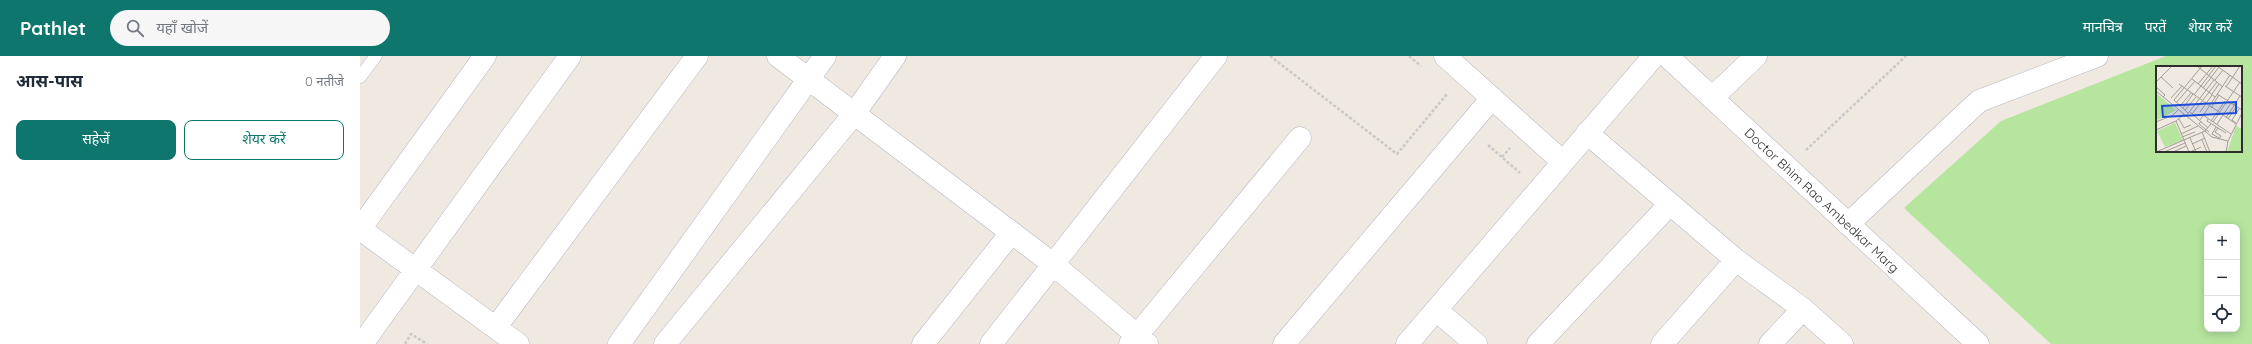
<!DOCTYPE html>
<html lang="hi">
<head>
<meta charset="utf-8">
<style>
	:root { --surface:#fff; --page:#f6f6f7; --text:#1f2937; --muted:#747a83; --line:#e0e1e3; --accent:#0f766e }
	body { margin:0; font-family:Quicksand,"Noto Sans Devanagari",sans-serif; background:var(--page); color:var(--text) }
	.controls { position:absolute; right:12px; bottom:12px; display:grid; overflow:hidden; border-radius:8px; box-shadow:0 2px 10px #0003 }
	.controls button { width:36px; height:36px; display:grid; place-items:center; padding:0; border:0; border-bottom:1px solid var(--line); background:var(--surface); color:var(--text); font:20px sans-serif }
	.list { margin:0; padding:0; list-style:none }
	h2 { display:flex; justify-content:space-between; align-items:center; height:52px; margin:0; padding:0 16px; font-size:17px }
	h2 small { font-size:13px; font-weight:400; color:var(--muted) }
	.actions { display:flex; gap:8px; padding:12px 16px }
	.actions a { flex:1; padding:9px 0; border:1px solid var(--accent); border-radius:8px; text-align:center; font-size:14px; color:var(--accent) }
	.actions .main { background:var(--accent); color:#fff }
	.icon { flex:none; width:22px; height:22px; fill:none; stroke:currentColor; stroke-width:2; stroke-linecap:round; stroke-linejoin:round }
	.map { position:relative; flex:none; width:1892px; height:288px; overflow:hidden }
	header { display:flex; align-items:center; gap:24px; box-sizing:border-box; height:56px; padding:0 20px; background:var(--accent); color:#fff }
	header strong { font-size:19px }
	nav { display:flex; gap:22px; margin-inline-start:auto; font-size:14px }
	.search { width:280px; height:36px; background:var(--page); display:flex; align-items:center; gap:10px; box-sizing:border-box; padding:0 14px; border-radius:22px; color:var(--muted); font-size:15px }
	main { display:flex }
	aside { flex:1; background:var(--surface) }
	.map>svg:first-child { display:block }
	.green { fill:#b6e59e; fill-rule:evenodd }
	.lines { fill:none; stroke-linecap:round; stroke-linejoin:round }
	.service-casing { stroke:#b4b7c1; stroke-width:13 }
	.minor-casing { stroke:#b4b7c1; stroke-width:23 }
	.path { stroke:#c9c9c9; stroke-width:2.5; stroke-dasharray:3 2; stroke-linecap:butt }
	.service { stroke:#fff; stroke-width:12 }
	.minor { stroke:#fff; stroke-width:22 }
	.labels { text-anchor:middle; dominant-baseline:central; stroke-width:3.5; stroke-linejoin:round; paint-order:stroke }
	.street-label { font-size:13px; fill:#2e2e2e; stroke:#fff }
	.inset-road { fill:none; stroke:#a29e99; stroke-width:1 }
	.view { fill:#1d4ed8; fill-opacity:0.15; stroke:#1d4ed8; stroke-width:2 }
	.inset-edge { fill:none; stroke:#2e2e2e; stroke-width:2 }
</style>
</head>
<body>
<header>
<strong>Pathlet</strong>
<div class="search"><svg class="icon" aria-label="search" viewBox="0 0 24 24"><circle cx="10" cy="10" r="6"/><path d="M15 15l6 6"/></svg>यहाँ खोजें</div>
<nav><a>मानचित्र</a><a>परतें</a><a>शेयर करें</a></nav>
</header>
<main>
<aside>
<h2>आस-पास<small>0 नतीजे</small></h2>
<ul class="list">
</ul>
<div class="actions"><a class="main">सहेजें</a><a>शेयर करें</a></div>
</aside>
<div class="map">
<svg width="1892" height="288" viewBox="0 0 1892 288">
	<rect width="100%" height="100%" fill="#efe9e1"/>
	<!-- green -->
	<path class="green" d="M 1806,0 L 1892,0 L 1892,288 L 1691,288 L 1544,152 L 1641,65 ZM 1797,11 L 1881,11 L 1881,95 L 1797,95 ZM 1847,171 L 1877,171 L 1877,273 L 1847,273 Z"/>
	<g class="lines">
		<!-- service casing -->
		<g class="service-casing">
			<path id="service" d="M 0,21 L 16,0"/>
		</g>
		<!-- minor casing -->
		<g class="minor-casing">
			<path id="minor" d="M 418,0 L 693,208 L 787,288
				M 1085,0 L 1203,106
				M 1307,0 L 1618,288
				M 1352,42 L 1396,0
				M 1227,77 L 1376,204 L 1443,253 L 1482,288
				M 1488,168 L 1619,45 L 1737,0
				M 0,173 L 125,0
				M 0,173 L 158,288
				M 1076,254 L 1116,288
				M 136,271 L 337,0
				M 2,288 L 210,0
				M 259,288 L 465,0
				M 305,288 L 494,58 L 535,0
				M 563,288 L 651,177
				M 631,288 L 856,0
				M 770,288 L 940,82
				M 924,288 L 1132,42
				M 1047,288 L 1294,0
				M 1178,288 L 1310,148
				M 1302,288 L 1376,204
				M 1410,288 L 1443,253"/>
		</g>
		<!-- path -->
		<path class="path" d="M 910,0 L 1037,98 L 1087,38
			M 1049,0 L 1061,10
			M 1128,89 L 1160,117
			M 1446,94 L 1546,0
			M 1142,101 L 1150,92
			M 45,288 L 51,278 L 67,288"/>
		<!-- service -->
		<use href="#service" class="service"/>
		<!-- minor -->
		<use href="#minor" class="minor"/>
	</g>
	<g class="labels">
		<!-- street labels -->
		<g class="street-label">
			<text transform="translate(1462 144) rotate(43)">Doctor Bhim Rao Ambedkar Marg</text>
		</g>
	</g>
	<!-- overview -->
	<g transform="translate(1796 10)">
		<rect width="86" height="86" fill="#efe9e1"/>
		<path d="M 0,27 L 20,44 L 2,54 L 0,49 ZM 19,57 L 27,74 L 9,81 L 1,65 ZM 80,60 L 86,63 L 86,86 L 71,86 Z" fill="#b6e59e"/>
		<path class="inset-road" d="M 41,0 L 67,21M 61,0 L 86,18M 5,11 L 17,22M 36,13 L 59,31M 59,14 L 67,4M 0,16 L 16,0M 23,18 L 80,58M 42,18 L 57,0M 69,20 L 86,31M 0,21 L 9,29 L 7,31M 70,21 L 84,0M 47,22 L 63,1M 0,25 L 56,71 L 72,75M 56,28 L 63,18M 61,28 L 86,44M 38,29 L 60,0M 15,32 L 26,20M 20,37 L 39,15M 24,40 L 35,27M 27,42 L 37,28M 55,42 L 63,29M 29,44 L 40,31M 33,45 L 52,62M 44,46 L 56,29M 32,47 L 18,34 L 46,0M 36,48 L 61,16M 47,49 L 75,68M 30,50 L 58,14M 70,52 L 84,30M 23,53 L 28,62 L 35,59M 52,53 L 51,55 L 70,67M 72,53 L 80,41M 44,54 L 74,9M 20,55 L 33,86M 45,55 L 43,58 L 53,66M 55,55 L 69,35M 0,56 L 17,49 L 22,44M 57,56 L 84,16M 80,57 L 76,54 L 83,43M 61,58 L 75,37M 60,61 L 56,68 L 63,72M 62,62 L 59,66 L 65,70 L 63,73M 0,64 L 20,55 L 28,48M 46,66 L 54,86M 25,68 L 42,60M 26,71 L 39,66M 34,72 L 40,86M 46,74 L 51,86M 36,78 L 49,72M 0,86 L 49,65 L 55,58M 8,86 L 29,77M 17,86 L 30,80M 34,86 L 45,81M 70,86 L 72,75 L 86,47"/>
		<path class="view" d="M 80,36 L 80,47 L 7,51 L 6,40 Z"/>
		<rect width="86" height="86" class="inset-edge"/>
	</g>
</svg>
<div class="controls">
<button>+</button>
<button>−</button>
<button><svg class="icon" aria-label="locate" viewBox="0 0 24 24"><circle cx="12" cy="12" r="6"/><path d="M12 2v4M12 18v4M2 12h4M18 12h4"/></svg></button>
</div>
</div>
</main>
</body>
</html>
